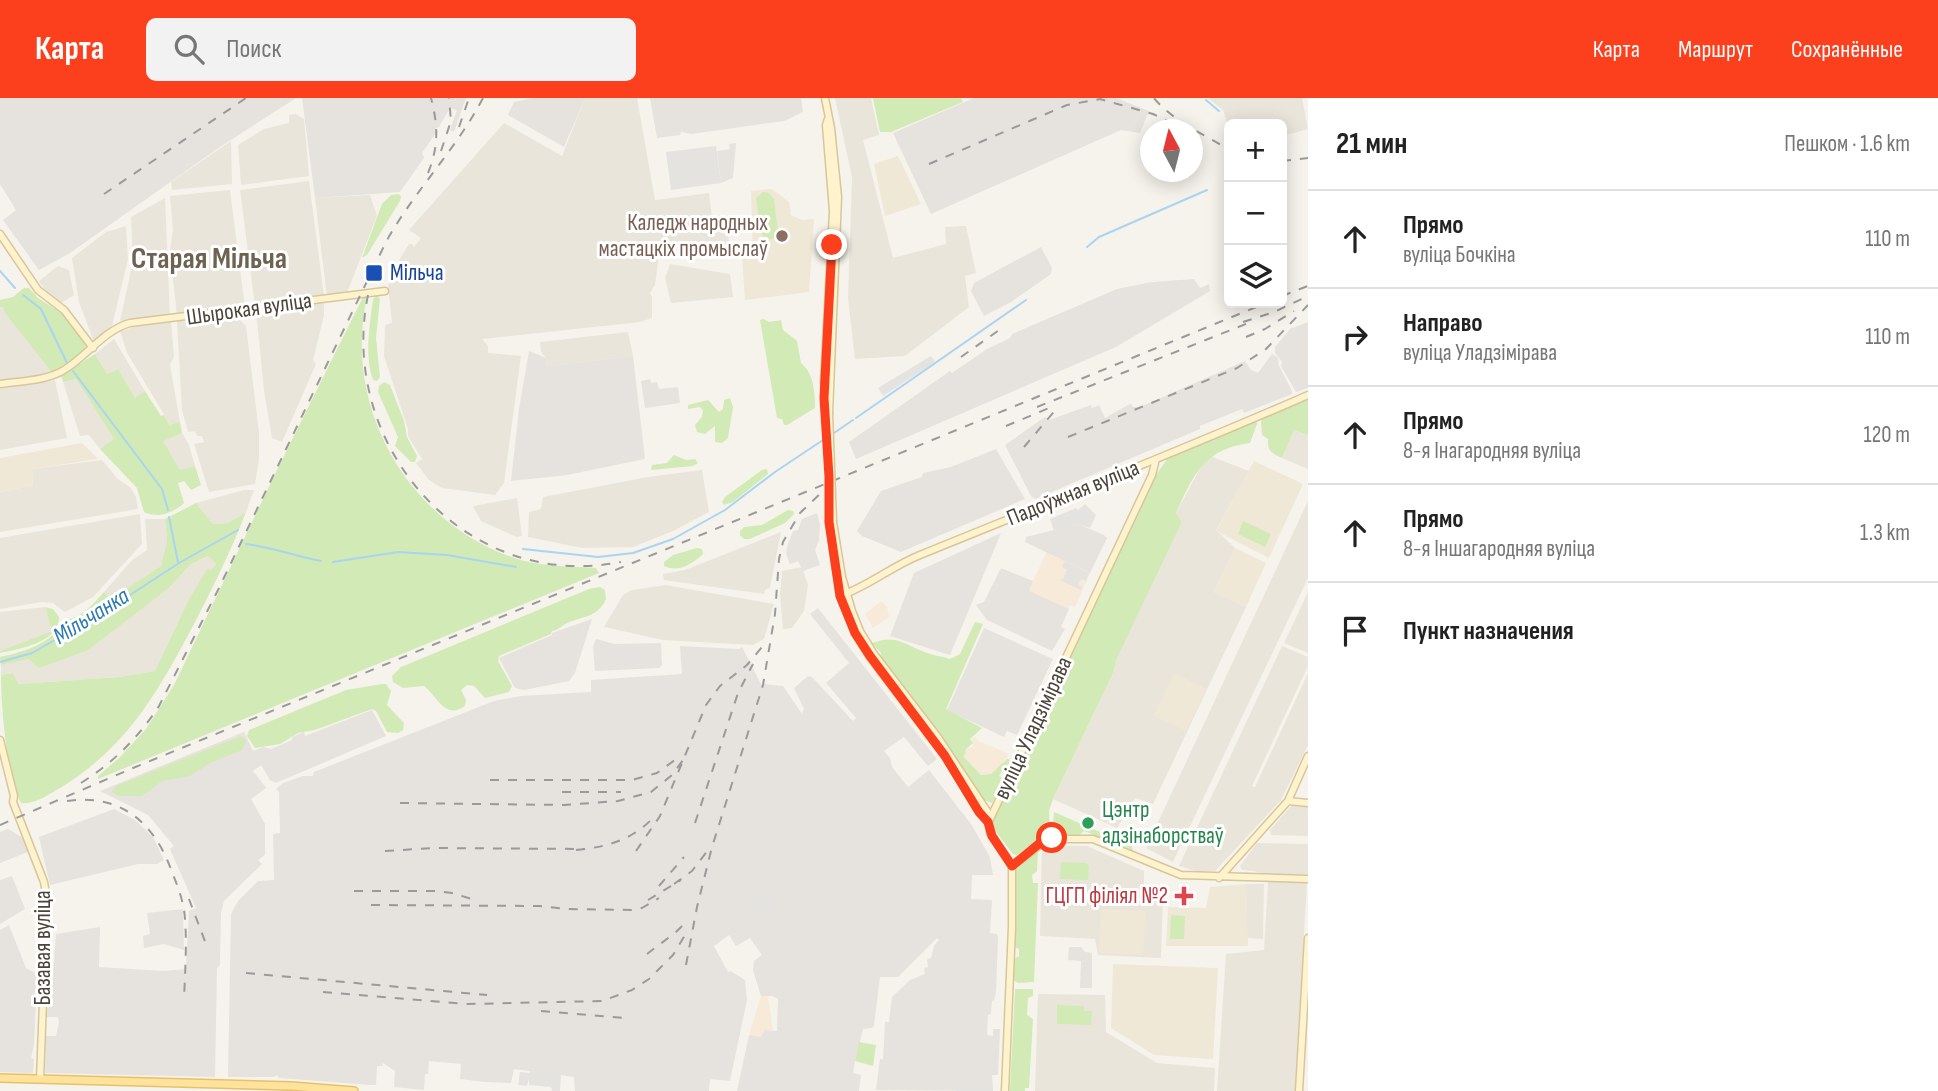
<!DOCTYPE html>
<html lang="ru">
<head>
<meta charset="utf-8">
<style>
	:root { --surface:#fff; --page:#f2f2f2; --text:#222; --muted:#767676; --line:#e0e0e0; --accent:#fc3f1d }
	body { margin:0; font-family:"Sofia Sans Condensed",sans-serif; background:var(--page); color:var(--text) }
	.controls { position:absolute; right:21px; top:21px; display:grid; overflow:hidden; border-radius:10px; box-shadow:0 4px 18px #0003 }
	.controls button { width:63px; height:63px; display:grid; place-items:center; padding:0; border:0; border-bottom:2px solid var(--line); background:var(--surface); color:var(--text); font:35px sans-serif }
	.compass { position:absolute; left:1140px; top:21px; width:63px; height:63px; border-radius:50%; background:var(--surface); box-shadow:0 4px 18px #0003; rotate:353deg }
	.stop { position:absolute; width:21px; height:21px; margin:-16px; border:5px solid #fc3f1d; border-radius:50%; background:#fff }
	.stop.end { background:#fc3f1d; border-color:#fff; box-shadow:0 2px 7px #0008 }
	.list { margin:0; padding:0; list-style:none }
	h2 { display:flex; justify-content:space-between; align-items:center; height:91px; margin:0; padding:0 28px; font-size:30px }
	h2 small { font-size:23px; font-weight:400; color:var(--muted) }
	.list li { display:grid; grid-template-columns:46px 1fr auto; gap:21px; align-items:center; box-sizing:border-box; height:98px; padding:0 28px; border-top:2px solid var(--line) }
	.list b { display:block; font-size:26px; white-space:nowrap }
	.list p { margin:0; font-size:23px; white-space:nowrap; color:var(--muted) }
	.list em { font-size:23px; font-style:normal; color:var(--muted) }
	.icon { flex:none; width:38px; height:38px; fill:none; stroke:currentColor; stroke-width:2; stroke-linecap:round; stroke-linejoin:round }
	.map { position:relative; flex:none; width:1308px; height:993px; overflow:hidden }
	header { display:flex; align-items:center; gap:42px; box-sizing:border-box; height:98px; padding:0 35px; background:var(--accent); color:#fff }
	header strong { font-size:33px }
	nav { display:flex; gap:38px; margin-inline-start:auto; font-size:24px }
	.search { width:490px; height:63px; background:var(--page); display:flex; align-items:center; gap:18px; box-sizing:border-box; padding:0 24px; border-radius:10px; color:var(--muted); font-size:26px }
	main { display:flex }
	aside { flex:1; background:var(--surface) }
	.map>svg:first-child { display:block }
	.residential { fill:#eae5da }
	.commercial { fill:#f7ead8 }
	.industrial { fill:#e6e2dd }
	.education { fill:#efe8d6 }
	.green { fill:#d2eab5 }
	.parking { fill:#e5e3e0 }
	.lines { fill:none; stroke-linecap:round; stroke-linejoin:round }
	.stream { stroke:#a9d4f2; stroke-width:2 }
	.secondary-casing { stroke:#d6c79b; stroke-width:9 }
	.primary-casing { stroke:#e6c16a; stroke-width:10 }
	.secondary { stroke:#fff3cd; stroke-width:6 }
	.primary { stroke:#ffe39c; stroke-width:7 }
	.rail { stroke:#9a9a9a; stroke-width:2; stroke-dasharray:9 9; stroke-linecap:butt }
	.secondary-bridge-casing { stroke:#d6c79b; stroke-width:9; stroke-linecap:butt }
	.secondary-bridge { stroke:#fff3cd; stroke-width:6 }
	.route { stroke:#fc3f1d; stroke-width:9 }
	.education-dot { fill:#8d6e63; stroke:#fff; stroke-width:2.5 }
	.transit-dot { fill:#1a4fb4; stroke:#fff; stroke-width:2.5 }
	.leisure-dot { fill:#2e9e5b; stroke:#fff; stroke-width:2.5 }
	.health-dot { fill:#e0444e; stroke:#fff; stroke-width:2.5 }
	.labels { text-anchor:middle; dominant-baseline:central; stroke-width:6; stroke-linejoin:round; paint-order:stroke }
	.education-label { font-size:23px; fill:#785e54; stroke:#fff; text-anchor:end }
	.transit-label { font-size:23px; fill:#164399; stroke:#fff; text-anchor:start }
	.street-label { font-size:23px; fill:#4b4439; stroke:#fff }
	.leisure-label { font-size:23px; fill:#27864d; stroke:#fff; text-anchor:start }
	.health-label { font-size:23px; fill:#be3a42; stroke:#fff; text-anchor:end }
	.water-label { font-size:24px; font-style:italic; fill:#2e7ab2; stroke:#fff }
	.district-label { font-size:30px; font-weight:bold; fill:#6e6250; stroke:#fff }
</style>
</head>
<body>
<header>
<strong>Карта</strong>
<div class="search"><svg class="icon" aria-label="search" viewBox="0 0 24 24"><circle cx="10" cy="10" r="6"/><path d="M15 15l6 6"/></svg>Поиск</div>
<nav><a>Карта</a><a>Маршрут</a><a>Сохранённые</a></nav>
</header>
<main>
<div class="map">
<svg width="1308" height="993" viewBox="0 0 1308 993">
	<rect width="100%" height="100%" fill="#f6f3ec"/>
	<!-- residential -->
	<path class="residential" d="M 585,0 L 637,0 L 655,102 L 709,95 L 712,120 L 726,118 L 729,144 L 726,156 L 706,159 L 689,151 L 671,149 L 656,150 L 658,164 L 655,187 L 650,195 L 652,199 L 652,220 L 640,224 L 482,241 L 488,248 L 488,255 L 521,258 L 504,385 L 495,397 L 442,390 L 429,382 L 416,365 L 422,361 L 408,338 L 408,331 L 384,258 L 385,227 L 392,225 L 388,188 L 395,169 L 409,146 L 412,146 L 414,149 L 421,140 L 409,132 L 504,25 L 562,58 Z
		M 835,0 L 871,0 L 879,37 L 863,42 L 893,160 L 946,146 L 945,129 L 966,128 L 976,175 L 965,178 L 969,209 L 905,258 L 855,261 L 848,200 L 852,79 Z
		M 1208,0 L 1302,0 L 1308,31 L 1282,38 L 1282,26 L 1229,26 L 1229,30 L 1223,12 Z
		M 296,16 L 304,21 L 309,78 L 241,87 L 238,47 L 264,31 L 289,25 L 289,17 Z
		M 231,43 L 232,86 L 172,92 L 171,84 Z
		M 309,83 L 324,198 L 255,208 L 240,92 Z
		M 230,92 L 245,210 L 177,219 L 170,152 L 173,132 L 170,98 Z
		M 370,97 L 377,118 L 347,195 L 327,199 L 315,100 Z
		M 165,100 L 170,219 L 120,223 L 133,163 L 131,119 Z
		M 126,128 L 128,161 L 112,228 L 101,240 L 94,244 L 79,204 L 72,160 L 106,134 Z
		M 670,166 L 730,176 L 733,199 L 671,205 L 665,180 Z
		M 58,168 L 69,172 L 74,197 L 61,205 L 47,195 L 39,183 Z
		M 324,205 L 324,217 L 313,262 L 316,266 L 282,344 L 272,340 L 264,293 L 256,213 Z
		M 0,209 L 3,209 L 5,215 L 52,275 L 0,283 Z
		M 235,217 L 246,228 L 259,334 L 259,362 L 255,386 L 209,394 L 194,346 L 204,344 L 202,338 L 197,338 L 195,333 L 188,334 L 182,312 L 177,223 Z
		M 171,224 L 174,259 L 170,267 L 180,324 L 171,328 L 127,255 L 120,233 L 142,227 Z
		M 628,234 L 633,258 L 547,269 L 546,260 L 541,254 L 540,244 Z
		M 114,241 L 145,293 L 135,301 L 118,271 L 107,276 L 95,256 Z
		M 76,281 L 114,341 L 100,351 L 89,337 L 80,338 L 63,284 Z
		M 55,282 L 67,340 L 0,352 L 0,291 Z
		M 1294,332 L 1308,337 L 1308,371 L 1282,360 Z
		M 182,335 L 189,347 L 195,368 L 180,373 L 162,342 Z
		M 1210,358 L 1249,373 L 1216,432 L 1235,450 L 1214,494 L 1246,509 L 1153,706 L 1135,700 L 1117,730 L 1053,701 L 1113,575 L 1116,566 L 1114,564 L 1182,424 L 1176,415 L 1203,365 Z
		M 102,362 L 118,381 L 131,390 L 136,399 L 138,411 L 0,434 L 0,394 L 33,388 L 32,371 Z
		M 702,372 L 709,414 L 673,433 L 633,449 L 582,450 L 528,439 L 529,414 L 541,411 L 543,399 L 648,379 Z
		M 244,392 L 254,392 L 246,414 L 228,425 L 213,426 L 196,405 Z
		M 517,400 L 522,438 L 517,439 L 481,423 L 473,408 Z
		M 1308,403 L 1308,480 L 1173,764 L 1146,750 Z
		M 140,416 L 142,446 L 93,499 L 65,514 L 53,505 L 42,504 L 0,511 L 0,440 Z
		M 145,421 L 165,421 L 167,442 L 161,468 L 110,503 L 104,494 L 132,462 L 147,452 Z
		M 781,434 L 770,490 L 765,492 L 764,496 L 664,482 L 663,476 L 685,472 Z
		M 209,458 L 216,466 L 187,505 L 155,573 L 120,579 L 17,586 L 13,575 L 1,577 L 1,567 L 29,561 L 170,489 L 190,467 Z
		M 802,469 L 808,487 L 804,513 L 792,530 L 783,531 L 780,497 L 782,473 Z
		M 665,487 L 774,506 L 764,541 L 753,547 L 663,542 L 604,529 L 623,497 L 632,492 Z
		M 1308,494 L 1308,555 L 1284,545 Z
		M 45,509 L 52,533 L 0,553 L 0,514 Z
		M 1282,548 L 1308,559 L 1308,568 L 1252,688 L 1255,689 L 1308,575 L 1308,647 L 1281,702 L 1215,773 L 1199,774 L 1179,768 Z
		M 1291,708 L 1308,709 L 1308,738 L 1271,737 L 1270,732 Z
		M 1257,745 L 1308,746 L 1308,778 L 1269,777 L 1253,773 L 1242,772 L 1240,768 Z
		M 1042,747 L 1087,748 L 1144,773 L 1144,795 L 1163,796 L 1161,860 L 1098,857 L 1095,841 L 1040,838 Z
		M 1268,784 L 1307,784 L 1295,993 L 1217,993 L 1226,856 L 1264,852 Z
		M 1246,786 L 1264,786 L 1263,841 L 1247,840 Z
		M 1038,896 L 1105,897 L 1106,934 L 1157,965 L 1215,970 L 1214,993 L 1035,993 Z"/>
	<!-- commercial -->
	<path class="commercial" d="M 1047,453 L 1090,475 L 1075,509 L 1070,507 L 1068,511 L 1028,493 Z
		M 881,503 L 887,509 L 889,519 L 873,530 L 865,516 Z
		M 975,639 L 979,643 L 1009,656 L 995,675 L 981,677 L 963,658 L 966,655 L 964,652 L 974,648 L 971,642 Z
		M 768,897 L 773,932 L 765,932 L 761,939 L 749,937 L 761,898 Z"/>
	<!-- industrial -->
	<path class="industrial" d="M 0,0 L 296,0 L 217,51 L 70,155 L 39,172 L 3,122 L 16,112 L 0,86 Z
		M 302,0 L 466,0 L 454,34 L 450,32 L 457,12 L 450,10 L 439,29 L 436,30 L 436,35 L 422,55 L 424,60 L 400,94 L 315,100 Z
		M 533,0 L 585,0 L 564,49 L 508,17 L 514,4 Z
		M 650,0 L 801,0 L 803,14 L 784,23 L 692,36 L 681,34 L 680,37 L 657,40 Z
		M 974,0 L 1116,0 L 1149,13 L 1140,35 L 1121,32 L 931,116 L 893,35 Z
		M 736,45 L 733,80 L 721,85 L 717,53 L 730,51 L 729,46 Z
		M 1041,149 L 1052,170 L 1051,176 L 1011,204 L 984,218 L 971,193 L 974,185 Z
		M 1194,181 L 1200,190 L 1209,186 L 1210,193 L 1116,249 L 856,361 L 849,344 L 950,273 L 952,275 L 987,251 L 1010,240 L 1012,236 L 1117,191 L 1152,184 Z
		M 1308,224 L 1308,290 L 1296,294 L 1281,268 L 1282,264 L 1275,255 L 1275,249 L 1290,231 Z
		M 529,253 L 546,260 L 547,269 L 633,258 L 645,361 L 567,377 L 511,383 L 519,311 Z
		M 1272,256 L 1278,260 L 1279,268 L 1292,293 L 1292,296 L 1244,315 L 1242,311 L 1200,328 L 1200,331 L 1035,401 L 1031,398 L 1005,347 L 1045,319 L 1049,322 L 1091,307 L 1092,310 L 1099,307 L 1105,320 L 1126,308 L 1131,306 L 1133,309 L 1140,309 L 1245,263 L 1251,272 L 1258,275 Z
		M 650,281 L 651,285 L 657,284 L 659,291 L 678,289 L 680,305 L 645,310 L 641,283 Z
		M 996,351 L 1025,401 L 901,454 L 862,438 L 857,433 L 881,393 L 922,379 L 923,375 L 951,369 Z
		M 817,415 L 820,427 L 819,442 L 815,452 L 820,467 L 803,473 L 798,463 L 790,466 L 786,456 L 787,449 L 793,433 L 798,432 L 802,421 Z
		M 1078,426 L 1104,437 L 1107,440 L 1090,475 L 1025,444 L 1026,439 Z
		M 1001,435 L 950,557 L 890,538 L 914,475 Z
		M 1001,470 L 1033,483 L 1029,493 L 1069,511 L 1061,529 L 1065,531 L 1052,553 L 987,522 L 976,507 L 984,504 Z
		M 818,510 L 937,661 L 928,668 L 904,639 L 884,653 L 890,660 L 892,669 L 908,689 L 929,672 L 971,726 L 990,759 L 993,777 L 972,777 L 971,801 L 992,802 L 990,835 L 997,836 L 998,840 L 996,895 L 994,902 L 992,903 L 991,916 L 988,917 L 987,937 L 993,938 L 993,931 L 1000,931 L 998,977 L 992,977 L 993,993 L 876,992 L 880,961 L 883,961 L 885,924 L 889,924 L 892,899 L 910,882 L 925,876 L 924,870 L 928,869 L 927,861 L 931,860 L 934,848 L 939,842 L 937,840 L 898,879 L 880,879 L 874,928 L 872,930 L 863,931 L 855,963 L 853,975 L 861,977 L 859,993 L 737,993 L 749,937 L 761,939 L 765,932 L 777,933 L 778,901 L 772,898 L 761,898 L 753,872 L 754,863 L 762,857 L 750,840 L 736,848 L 729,837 L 714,848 L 728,874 L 731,873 L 745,882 L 747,902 L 730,983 L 710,981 L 709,993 L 575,993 L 574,979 L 514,971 L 511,985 L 485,984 L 460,981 L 461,966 L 429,963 L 428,976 L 425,976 L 424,992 L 394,989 L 395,973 L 383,965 L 382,968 L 377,968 L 376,987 L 370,987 L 279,980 L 277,977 L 274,979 L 228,979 L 231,816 L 238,803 L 258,783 L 274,782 L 273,736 L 280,735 L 279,694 L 276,691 L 283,685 L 303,678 L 313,678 L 314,674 L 494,603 L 521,598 L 591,594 L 591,582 L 682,576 L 680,548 L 739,551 L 742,549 L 761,586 L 783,588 L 802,616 L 804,611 L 794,590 L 808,578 L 812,579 L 853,623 L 856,620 L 826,585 L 849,565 L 810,516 Z
		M 592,521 L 575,575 L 569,583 L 524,592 L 515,590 L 499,560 L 552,537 L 552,535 Z
		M 984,530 L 1053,561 L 1017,637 L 1007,633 L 1004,639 L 947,612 Z
		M 596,541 L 615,546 L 661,545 L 662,567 L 659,570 L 595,573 L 593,549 Z
		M 372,612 L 386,638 L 276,685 L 270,682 L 261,667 L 253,673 L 266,690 L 251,701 L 265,726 L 265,757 L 258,762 L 262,766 L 224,803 L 221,815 L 220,867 L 217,870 L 215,979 L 45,975 L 46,938 L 56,938 L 59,924 L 58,919 L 47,919 L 48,906 L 51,905 L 56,836 L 100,829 L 99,869 L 164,873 L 186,871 L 189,813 L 196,810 L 170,751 L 174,748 L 148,717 L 100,693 L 244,634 L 253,653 L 263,649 L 271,651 L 292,642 L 292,639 L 304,634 L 305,638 Z
		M 114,711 L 135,722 L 153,739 L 164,762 L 157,766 L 138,766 L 50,787 L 39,739 Z
		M 8,731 L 25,741 L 28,754 L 0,765 L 0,734 Z
		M 12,778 L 25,811 L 0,826 L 0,782 Z
		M 183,811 L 184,852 L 164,846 L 144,850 L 143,838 L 150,836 L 147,815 Z
		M 9,827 L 26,870 L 37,876 L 34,947 L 31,960 L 34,961 L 33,975 L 0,974 L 0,832 Z
		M 1069,849 L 1081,849 L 1085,854 L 1092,855 L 1092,890 L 1080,890 L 1081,863 L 1068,862 Z"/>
	<!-- education -->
	<path class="education" d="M 898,58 L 921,106 L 885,118 L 874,66 Z
		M 772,91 L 789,104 L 791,117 L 802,122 L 814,121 L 809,194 L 745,202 L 742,159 L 753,154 L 751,93 Z
		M 82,345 L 98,361 L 32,371 L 33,388 L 0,394 L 0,360 Z
		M 1254,363 L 1303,386 L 1269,460 L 1216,433 Z
		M 1235,450 L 1266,465 L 1246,509 L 1214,494 Z
		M 1174,575 L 1206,591 L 1186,633 L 1153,618 Z
		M 1246,786 L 1248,848 L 1166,848 L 1168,809 L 1206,810 L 1210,789 Z
		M 1101,811 L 1146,813 L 1143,857 L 1099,855 Z
		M 1113,866 L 1218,870 L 1213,961 L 1154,957 L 1111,930 Z"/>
	<!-- green -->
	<path class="green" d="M 873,0 L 961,0 L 963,4 L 891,34 L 880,34 Z
		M 763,94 L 769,95 L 774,101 L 778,134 L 773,141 L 767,141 L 761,136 L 756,100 Z
		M 399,96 L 401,99 L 400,103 L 367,157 L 362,160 L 382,106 L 391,97 Z
		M 24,190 L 29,190 L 38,200 L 63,216 L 86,246 L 84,253 L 52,275 L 5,215 L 3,209 L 0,209 L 0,202 L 13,199 Z
		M 377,197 L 380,201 L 376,240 L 380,279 L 377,283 L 373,282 C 364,257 370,227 373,201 Z
		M 363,199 L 367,199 C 342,310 409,426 517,461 C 543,469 569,468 596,470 L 599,475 L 98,681 L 98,678 L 119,660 L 146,631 L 174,587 L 276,374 Z
		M 764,221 L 769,224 L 781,222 L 783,232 L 797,243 L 801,265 C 814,276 815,294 815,310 L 787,327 L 784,327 L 782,321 L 777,320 L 760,222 Z
		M 95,256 L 107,276 L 118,271 L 135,300 L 145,293 L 161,318 L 164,317 L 170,327 L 180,324 L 182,335 L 163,343 L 180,372 L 195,368 L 201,387 L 191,392 L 184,383 L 178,385 L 184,405 C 173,415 158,421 144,414 L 137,390 L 100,351 L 114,341 L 76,281 L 63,284 L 61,278 Z
		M 384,284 L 390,287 L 404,323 L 407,339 L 417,358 L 415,364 L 411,364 L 395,348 L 398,339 L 378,294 L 379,288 Z
		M 730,300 L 733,309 L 728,340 L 722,345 L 715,344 L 715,328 L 705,336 L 697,334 L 695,327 L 702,319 L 703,312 L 700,309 L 688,311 L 688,307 L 708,302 L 719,314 L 723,311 L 724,302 Z
		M 1308,300 L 1308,337 L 1294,332 L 1282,360 C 1272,356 1267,353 1268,341 L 1262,337 L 1261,324 L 1263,318 Z
		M 1256,322 L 1257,326 L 1250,345 C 1204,351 1194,376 1176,415 L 1182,424 L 1115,564 L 1116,566 L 1113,575 L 1053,701 L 1049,713 L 1050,736 L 1018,758 L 1013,756 L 993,730 L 993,723 L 1155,378 L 1168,360 Z
		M 674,357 L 686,362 L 695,361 L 698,365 L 693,368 L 651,372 L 652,367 L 667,365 Z
		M 762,372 L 767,371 L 768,376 L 733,404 L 724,407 L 722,404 L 725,399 Z
		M 196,405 L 213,426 L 228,425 L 246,414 C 231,453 213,489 194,526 C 159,592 129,646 65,687 C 53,694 35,707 21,705 C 7,680 1,608 1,577 L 13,575 L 18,586 L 120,579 L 155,573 L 187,505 L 207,471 L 211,472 L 216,466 L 208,458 L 190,467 L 170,489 L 88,552 L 39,570 L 29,561 L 1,567 L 0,559 C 27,553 50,546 66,522 C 84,518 92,507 104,494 L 110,502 L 161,468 L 167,442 L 165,421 Z
		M 788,412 L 793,413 L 794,416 L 785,425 L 750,441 L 744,441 L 740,437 L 740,433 L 744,429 L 762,427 Z
		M 1243,423 L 1271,436 L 1265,449 L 1238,436 Z
		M 697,450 L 702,451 L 703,456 C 692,466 679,475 664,468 L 664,464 L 673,457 Z
		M 600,489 L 605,492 L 606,501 C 598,519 584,518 567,525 C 561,528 559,532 552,533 L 551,536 L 499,558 L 498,563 L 512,588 L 509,594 L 485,600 L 474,588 L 467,587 L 461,592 L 466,602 L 465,608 C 445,622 438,599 424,588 L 403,590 L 393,584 L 392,578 L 401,569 L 589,491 Z
		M 45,509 L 53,511 L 59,519 C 60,544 19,551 0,555 L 0,553 L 52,533 Z
		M 975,524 L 983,526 L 946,611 L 982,630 L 970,641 L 973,645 L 965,652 L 966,655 L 963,658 L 981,677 L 991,676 L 1007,661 L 1011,662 L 1006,676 L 1002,673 L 999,678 L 1002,680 L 999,686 L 1001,687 L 992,705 L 984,702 L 974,687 L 973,688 L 951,653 L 880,560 L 881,555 L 872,545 C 896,537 900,544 922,553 C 930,557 941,558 950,561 L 960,556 Z
		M 382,586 L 386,586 L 391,593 L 387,607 L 404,625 L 403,632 L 398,635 L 387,634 L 376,613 L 372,611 L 315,632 L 298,635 L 280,646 L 255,650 L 247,638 L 249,632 L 346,592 Z
		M 239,639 L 243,639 L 246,643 L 242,652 L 210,665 L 190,678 L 162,683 L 142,698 L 118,698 L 112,694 L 116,688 Z
		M 1054,714 L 1132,748 L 1133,754 L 1130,751 L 1105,739 L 1102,740 L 1084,733 L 1077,739 L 1052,738 Z
		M 1038,751 L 1037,773 L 1032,777 L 1033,785 L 1038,785 L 1034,884 L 1018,885 L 1013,882 L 1014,861 L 1019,858 L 1019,851 L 1014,849 L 1016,770 L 1017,766 Z
		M 1061,764 L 1086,765 L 1089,768 L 1088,782 L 1060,781 Z
		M 1171,817 L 1185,818 L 1184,841 L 1170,841 Z
		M 1015,891 L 1033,891 L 1033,898 L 1028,900 L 1027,917 L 1033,921 L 1029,990 L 1025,990 L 1025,993 L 1010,993 Z
		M 1057,907 L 1084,908 L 1084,913 L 1092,913 L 1091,927 L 1057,926 Z
		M 859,944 L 876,947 L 873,968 L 855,963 Z"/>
	<!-- parking -->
	<path class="parking" d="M 716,48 L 721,85 L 671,92 L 666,54 Z
		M 931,258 L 935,264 L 883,298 L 878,290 Z
		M 1085,406 L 1096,417 L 1090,430 L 1078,426 L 1054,433 L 1050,421 L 1076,410 L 1078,412 Z
		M 1065,463 L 1089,475 L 1086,483 L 1081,481 L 1078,487 L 1082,489 L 1081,492 L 1060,482 L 1063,481 L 1067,472 L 1062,469 Z
		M 747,771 L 773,806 L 765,834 L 739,797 Z
		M 530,973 L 561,976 L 560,993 L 552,993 L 551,989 L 529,987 L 529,981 L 527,988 L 518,987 L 520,974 L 529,975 Z
		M 984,981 L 990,981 L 990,993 L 956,993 L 958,982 L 978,982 L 978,987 L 983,988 Z"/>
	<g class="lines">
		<!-- stream -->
		<path class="stream" d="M 1206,2 L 1219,13
			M 1087,149 L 1099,139 L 1207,92
			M 0,173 L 15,190
			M 23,197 L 41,211 L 67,265
			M 73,273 L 162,391 L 168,412
			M 856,320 L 1026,202
			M 831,337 L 853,322
			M 169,419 L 178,464
			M 246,446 C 272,449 295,458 321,463
			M 523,451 L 598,459 L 633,455 L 673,441 L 725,412 L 775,374 L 826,340
			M 333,464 L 398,454 L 447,457 L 516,469
			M 0,564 L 32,555 L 104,514 L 179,465 L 238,432"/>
		<!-- secondary casing -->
		<g class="secondary-casing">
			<path id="secondary" d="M 825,0 L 831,30 L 838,99 L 829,315
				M 0,136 L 38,192 L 64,212 L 93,250
				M 824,285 L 833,113 L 826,27 L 828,21
				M 0,286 C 20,283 46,283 64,272 C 86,259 104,232 130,225 L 385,193
				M 829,424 L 840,498 L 855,535 L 869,558 L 945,658 L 979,714 L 988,724
				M 833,424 L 842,479 L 852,513 L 860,533 L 874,556 L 937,638 L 987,713 L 990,735 L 1012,768 L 1012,829 L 1005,993
				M 840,498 C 869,488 892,468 920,457 C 1050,404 1180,353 1308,297
				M 0,642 L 14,698 L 13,704 L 44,784 L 47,801 L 40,981
				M 1288,703 L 1308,705
				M 990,721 L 1152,377 L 1156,361
				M 1012,768 L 1048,741 L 1093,741 L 1181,777 L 1308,781
				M 1219,780 L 1288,703 L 1308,658
				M 1299,993 L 1308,840"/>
		</g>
		<!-- primary casing -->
		<g class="primary-casing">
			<path id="primary" d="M 0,980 L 291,988 L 354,993"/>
		</g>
		<!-- secondary -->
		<use href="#secondary" class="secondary"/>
		<!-- primary -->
		<use href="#primary" class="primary"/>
		<!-- rail -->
		<path class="rail" d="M 1154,0 C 1171,21 1199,34 1221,47
			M 459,29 L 469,0
			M 441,53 L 451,23 L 449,0
			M 1282,63 L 1308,60
			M 929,66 L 1067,7 L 1100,1 L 1153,16 L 1187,32
			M 428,75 C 439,48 438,27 431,0
			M 104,96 L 246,0
			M 368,197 C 337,347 465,495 621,464
			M 1282,198 L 1308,188
			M 1243,224 L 1274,214 L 1308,198
			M 1246,239 L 1265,231 L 1294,213
			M 961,259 L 1002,230
			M 1037,309 L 1251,224
			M 1006,328 L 1049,310
			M 1068,339 L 1237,270 L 1266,251 L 1308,207
			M 1024,349 L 1058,309
			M 490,682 L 632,682 L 657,675 L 679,659
			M 81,685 C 113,665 138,640 159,608 L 218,492 L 386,144 C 414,93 456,52 483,0
			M 562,694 L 621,694
			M 67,703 C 122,695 155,726 172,774 C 178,789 184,804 185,821 C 187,847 185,875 184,902
			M 400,705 L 564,707 L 618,703 L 651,694 L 672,677 L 683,662
			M 695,725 L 738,595 L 753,566
			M 0,727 L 133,670 L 1266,205
			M 576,752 C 606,749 630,743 652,721
			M 385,753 L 433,750 L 584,751
			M 636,753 L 660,718 L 706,607 L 720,588 L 747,567 L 762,549
			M 674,786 L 692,773 L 708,752
			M 659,788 L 684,759
			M 354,793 L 435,793 L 452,795 L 478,803
			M 189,801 L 206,846
			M 648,802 L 681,782
			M 371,807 L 540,808 L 566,811 L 632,812 L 642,810 L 659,800
			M 647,856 L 676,834 L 687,823
			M 686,867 L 697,809 L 712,749 L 763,587 L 775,516 L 779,461 L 783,444 L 800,415 L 824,392
			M 246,875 L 487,897
			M 323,894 L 468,906 L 602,903 L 632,892 L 649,881 L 673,857 L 688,832
			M 541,913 L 624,920"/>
		<!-- secondary-bridge casing -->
		<g class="secondary-bridge-casing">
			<path id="secondary-bridge" d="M 829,315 L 833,424"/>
		</g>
		<!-- secondary-bridge -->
		<use href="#secondary-bridge" class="secondary-bridge"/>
	</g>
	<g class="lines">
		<!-- route -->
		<path class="route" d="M 832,147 L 824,300 L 829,379 L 829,424 L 840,498 L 855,535 L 870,558 L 945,658 L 979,714 L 988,724 L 992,738 L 1012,768 L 1040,745 L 1052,740"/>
	</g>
	<!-- markers -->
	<circle class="education-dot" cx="782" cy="138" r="7"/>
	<rect class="transit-dot" x="365" y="166" width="18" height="18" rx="3.5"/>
	<circle class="leisure-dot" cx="1088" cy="725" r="7"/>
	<path class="health-dot" d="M1180.5 787.5h7v7h7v7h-7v7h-7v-7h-7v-7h7z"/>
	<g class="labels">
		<!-- education labels -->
		<g class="education-label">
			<text x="768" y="125">Каледж народных<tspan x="768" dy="26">мастацкіх промыслаў</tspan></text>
		</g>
		<!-- transit labels -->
		<g class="transit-label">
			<text x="390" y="175">Мільча</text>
		</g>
		<!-- street labels -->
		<g class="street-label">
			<text transform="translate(249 211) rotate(-8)">Шырокая вуліца</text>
			<text transform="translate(1073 395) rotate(-22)">Падоўжная вуліца</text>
			<text transform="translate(1033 630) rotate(-65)">вуліца Уладзімірава</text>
			<text transform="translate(43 850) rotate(-90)">Базавая вуліца</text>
		</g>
		<!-- leisure labels -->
		<g class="leisure-label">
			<text x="1102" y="712">Цэнтр<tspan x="1102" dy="26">адзінаборстваў</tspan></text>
		</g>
		<!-- health labels -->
		<g class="health-label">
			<text x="1168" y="798">ГЦГП філіял №2</text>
		</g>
		<!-- water labels -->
		<g class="water-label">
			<text transform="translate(91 518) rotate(-32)">Мільчанка</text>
		</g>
		<!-- district labels -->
		<g class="district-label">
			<text x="209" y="161">Старая Мільча</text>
		</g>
	</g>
</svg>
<div class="controls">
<button>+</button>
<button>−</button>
<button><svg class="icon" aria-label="layers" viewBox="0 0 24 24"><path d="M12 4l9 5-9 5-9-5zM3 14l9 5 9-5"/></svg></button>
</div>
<svg class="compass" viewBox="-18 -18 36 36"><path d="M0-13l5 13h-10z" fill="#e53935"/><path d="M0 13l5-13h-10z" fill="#767676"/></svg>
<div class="stop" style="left:1052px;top:740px"></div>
<div class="stop end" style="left:832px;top:147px"></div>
</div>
<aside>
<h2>21 мин<small>Пешком · 1.6 km</small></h2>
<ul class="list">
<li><svg class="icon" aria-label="ahead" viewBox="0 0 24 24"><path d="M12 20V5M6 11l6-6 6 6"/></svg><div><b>Прямо</b><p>вуліца Бочкіна</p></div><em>110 m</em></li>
<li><svg class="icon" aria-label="right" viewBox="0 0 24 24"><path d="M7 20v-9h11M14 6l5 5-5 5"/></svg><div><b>Направо</b><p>вуліца Уладзімірава</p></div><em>110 m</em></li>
<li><svg class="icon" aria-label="ahead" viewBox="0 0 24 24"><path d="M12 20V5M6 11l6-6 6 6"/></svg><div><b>Прямо</b><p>8-я Інагародняя вуліца</p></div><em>120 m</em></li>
<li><svg class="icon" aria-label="ahead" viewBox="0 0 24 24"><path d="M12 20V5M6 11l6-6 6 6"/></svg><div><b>Прямо</b><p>8-я Іншагародняя вуліца</p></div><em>1.3 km</em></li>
<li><svg class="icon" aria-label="arrive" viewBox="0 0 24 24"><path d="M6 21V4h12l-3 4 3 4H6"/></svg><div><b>Пункт назначения</b></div></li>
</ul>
</aside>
</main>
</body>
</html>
